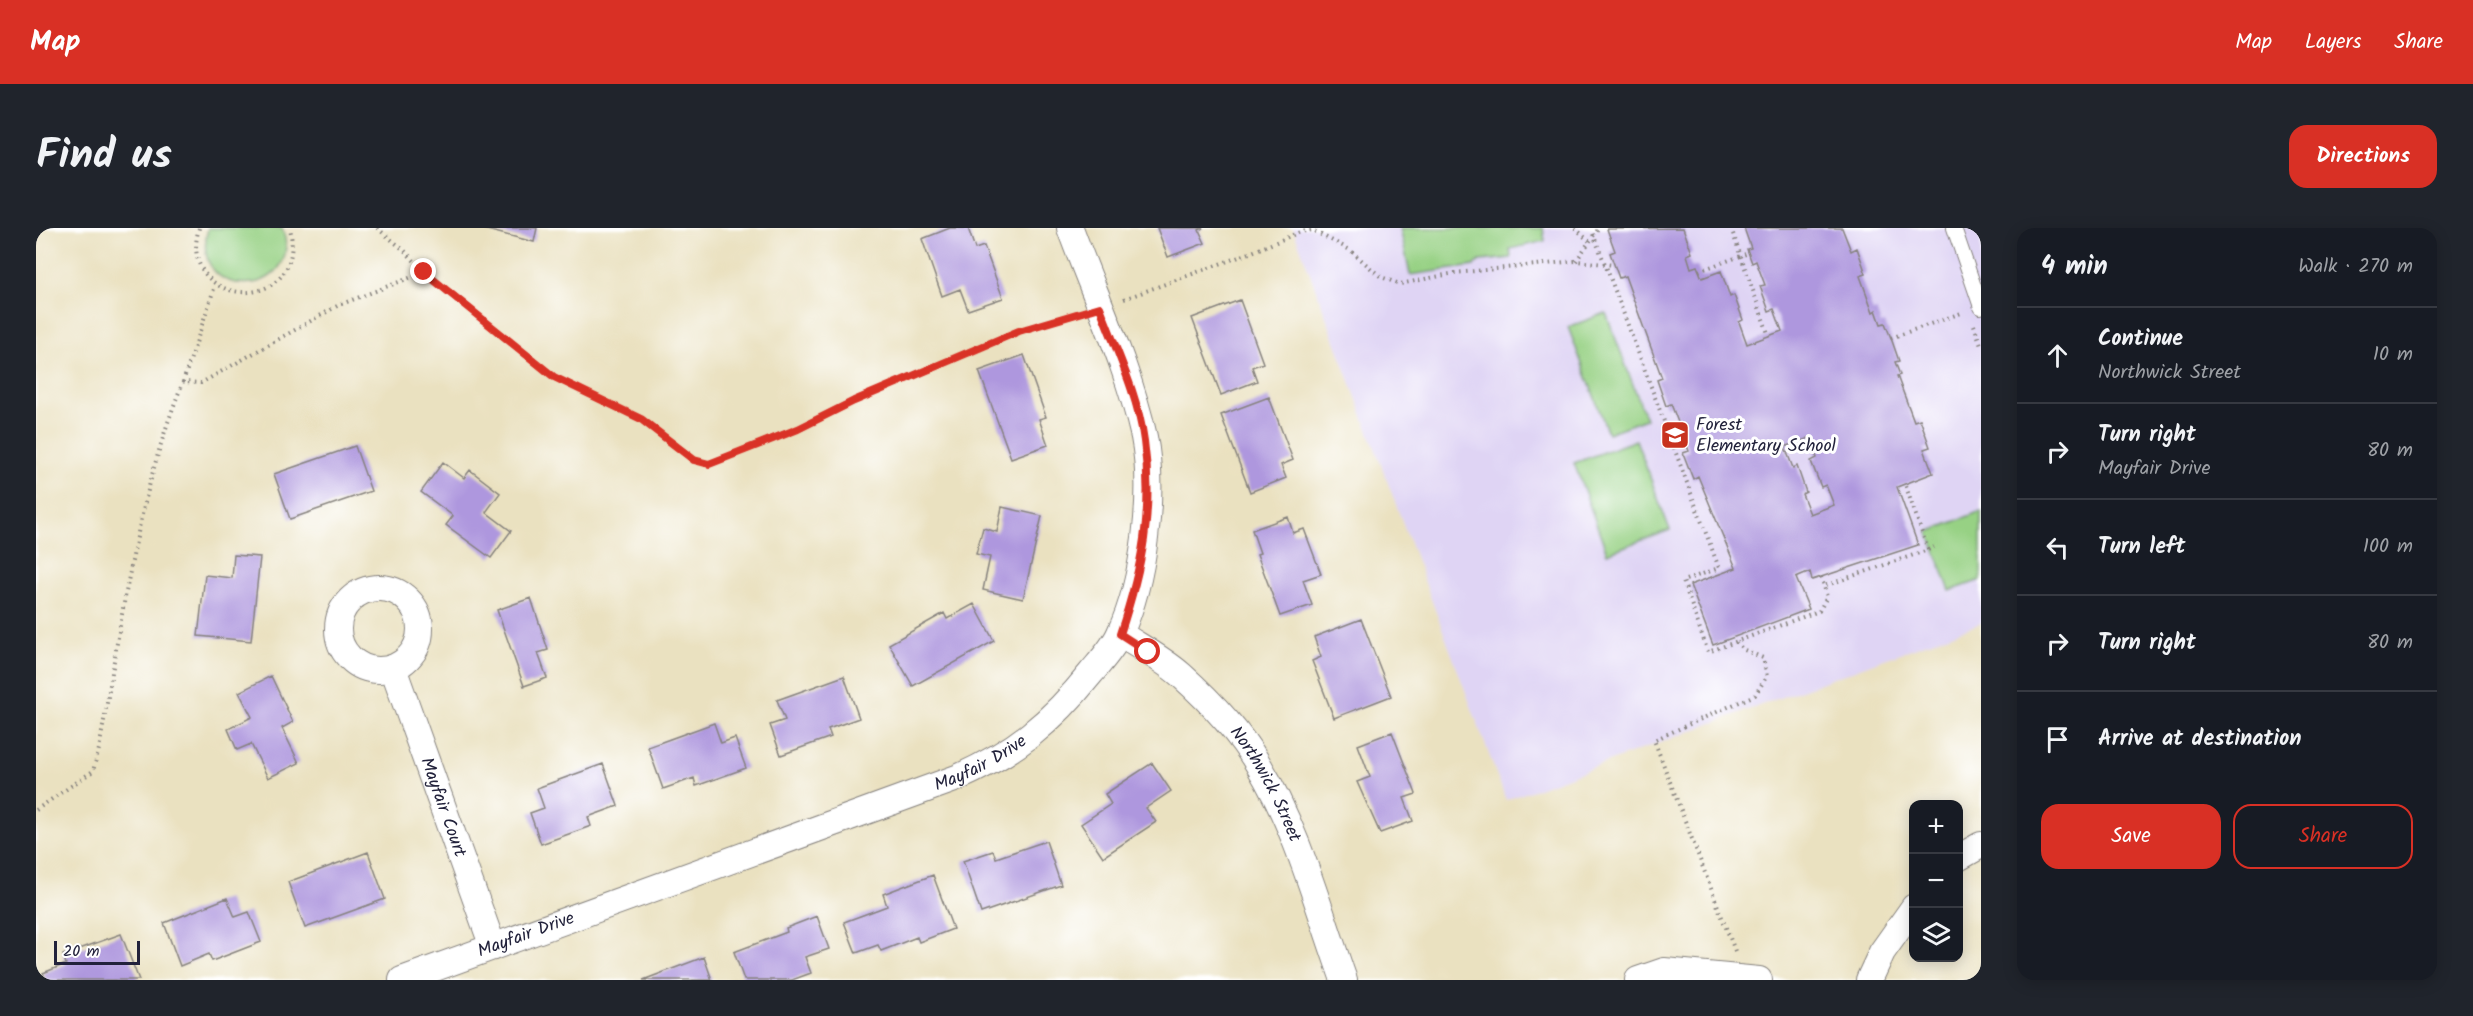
<!DOCTYPE html>
<html lang="en">
<head>
<meta charset="utf-8">
<style>
	:root { --surface:#171b24; --page:#20242c; --text:#f1f3f6; --muted:#9ea1a6; --line:#363941; --accent:#d93025 }
	body { margin:0; font-family:Kalam,sans-serif; background:var(--page); color:var(--text) }
	.controls { position:absolute; right:18px; bottom:18px; display:grid; overflow:hidden; border-radius:12px; box-shadow:0 3px 15px #0003 }
	.controls button { width:54px; height:54px; display:grid; place-items:center; padding:0; border:0; border-bottom:2px solid var(--line); background:var(--surface); color:var(--text); font:30px sans-serif }
	.scale { position:absolute; left:18px; bottom:15px; width:86px; box-sizing:border-box; padding-left:6px; border:3px solid #22223b; border-top:0; font-size:16px; line-height:21px; white-space:nowrap; color:#22223b; -webkit-text-stroke:4px #fff; paint-order:stroke }
	.stop { position:absolute; width:18px; height:18px; margin:-14px; border:4px solid #d93025; border-radius:50%; background:#fff }
	.stop.end { background:#d93025; border-color:#fff; box-shadow:0 2px 6px #0008 }
	.list { margin:0; padding:0; list-style:none }
	h2 { display:flex; justify-content:space-between; align-items:center; height:78px; margin:0; padding:0 24px; font-size:26px }
	h2 small { font-size:20px; font-weight:400; color:var(--muted) }
	.list li { display:grid; grid-template-columns:39px 1fr auto; gap:18px; align-items:center; box-sizing:border-box; height:96px; padding:0 24px; border-top:2px solid var(--line) }
	.list b { display:block; font-size:22px; white-space:nowrap }
	.list p { margin:0; font-size:20px; white-space:nowrap; color:var(--muted) }
	.list em { font-size:20px; font-style:normal; color:var(--muted) }
	.actions { display:flex; gap:12px; padding:18px 24px }
	.actions a { flex:1; padding:14px 0; border:2px solid var(--accent); border-radius:18px; text-align:center; font-size:21px; color:var(--accent) }
	.actions .main { background:var(--accent); color:#fff }
	.icon { flex:none; width:33px; height:33px; fill:none; stroke:currentColor; stroke-width:2; stroke-linecap:round; stroke-linejoin:round }
	.map { position:relative; flex:none; width:1945px; height:752px; overflow:hidden; border-radius:18px }
	header { display:flex; align-items:center; gap:36px; box-sizing:border-box; height:84px; padding:0 30px; background:var(--accent); color:#fff }
	header strong { font-size:28px }
	nav { display:flex; gap:33px; margin-inline-start:auto; font-size:21px }
	.intro { display:flex; align-items:center; justify-content:space-between; box-sizing:border-box; height:144px; padding:0 36px }
	h1 { margin:0; font-size:42px }
	.button { padding:15px 27px; border-radius:18px; background:var(--accent); color:#fff; font-size:21px; font-weight:700 }
	main { display:flex; gap:36px; padding:0 36px }
	aside { flex:1; background:var(--surface); border-radius:18px; box-shadow:0 3px 15px #0003 }
	.map>svg:first-child { display:block }
	.built { fill:#dfd4f4 }
	.green { fill:#97d184; stroke:#5c7a60; stroke-width:1.5 }
	.building { fill:#ae97de; fill-rule:evenodd }
	.lines { fill:none; stroke-linecap:round; stroke-linejoin:round }
	.lane-casing { stroke:#86827e; stroke-width:16 }
	.street-casing { stroke:#86827e; stroke-width:28 }
	.path { stroke:#86827e; stroke-width:4; stroke-dasharray:1.5 4.5; stroke-linecap:butt }
	.lane { stroke:#fff; stroke-width:14 }
	.street { stroke:#fff; stroke-width:26 }
	.route { stroke:#d93025; stroke-width:8 }
	.labels { text-anchor:middle; dominant-baseline:central; stroke-width:6; stroke-linejoin:round; paint-order:stroke }
	.poi-label { font-size:18px; fill:#22223b; stroke:#fff; text-anchor:start }
	.street-label { font-size:18px; fill:#22223b; stroke:#fff }
</style>
</head>
<body>
<header>
<strong>Map</strong>
<nav><a>Map</a><a>Layers</a><a>Share</a></nav>
</header>
<div class="intro"><h1>Find us</h1><a class="button">Directions</a></div>
<main>
<div class="map">
<svg width="1945" height="752" viewBox="0 0 1945 752">
	<rect width="100%" height="100%" fill="#fff"/>
	<filter id="ink" filterUnits="userSpaceOnUse"><feTurbulence type="fractalNoise" baseFrequency=".0167" numOctaves="2"/><feDisplacementMap in="SourceGraphic" scale="12" xChannelSelector="R" yChannelSelector="G"/><feConvolveMatrix kernelMatrix="1 2 1 2 8 2 1 2 1" color-interpolation-filters="sRGB"/></filter>
	<filter id="wash" filterUnits="userSpaceOnUse"><feTurbulence type="fractalNoise" baseFrequency=".008" numOctaves="4" result="noise"/><feDisplacementMap in="SourceGraphic" scale="24" xChannelSelector="R" yChannelSelector="G"/><feGaussianBlur stdDeviation="1.35" result="paint"/><feColorMatrix in="noise" values="0 0 0 0 0 0 0 0 0 0 0 0 0 0 0 0 0 1.4 0 .05"/><feComposite in="paint" operator="in"/></filter>
	<g filter="url(#wash)">
		<rect width="100%" height="100%" fill="#eae1c0"/>
		<!-- built -->
		<path class="built" d="M 1257,0 L 1945,0 L 1945,395 L 1470,572 Z"/>
		<!-- green -->
		<path class="green" d="M 172,0 L 246,0 C 272,69 151,79 172,0 Z
			M 1364,0 L 1507,0 L 1509,13 L 1474,21 L 1475,30 L 1444,33 L 1438,38 L 1374,47 Z
			M 1570,85 L 1610,191 L 1572,205 L 1532,99 Z
			M 1600,212 L 1634,302 L 1571,325 L 1538,235 Z
			M 1945,283 L 1945,352 L 1914,363 L 1892,304 Z"/>
		<g id="blocks">
			<!-- building -->
			<path class="building" d="M 443,0 L 501,0 L 498,14 Z
				M 914,0 L 932,0 L 939,21 L 948,18 L 967,70 L 932,82 L 924,61 L 906,68 L 886,11 Z
				M 1121,0 L 1167,0 L 1163,2 L 1169,15 L 1132,29 Z
				M 1647,0 L 1656,25 L 1651,27 L 1655,40 L 1661,38 L 1666,50 L 1685,43 L 1694,69 L 1698,67 L 1707,92 L 1703,94 L 1711,116 L 1746,103 L 1738,81 L 1733,83 L 1724,58 L 1729,57 L 1720,33 L 1716,35 L 1711,21 L 1715,20 L 1708,0 L 1806,0 L 1815,23 L 1821,20 L 1830,46 L 1824,48 L 1837,84 L 1840,82 L 1845,96 L 1849,95 L 1855,110 L 1863,133 L 1859,134 L 1864,147 L 1861,148 L 1878,193 L 1884,191 L 1894,219 L 1888,221 L 1897,245 L 1861,259 L 1882,317 L 1776,352 L 1774,344 L 1760,350 L 1773,381 L 1677,417 L 1654,357 L 1700,340 L 1662,248 L 1657,251 L 1647,225 L 1653,223 L 1635,176 L 1630,178 L 1621,152 L 1626,150 L 1589,48 L 1583,50 L 1574,25 L 1579,23 L 1571,1 ZM 1773,210 L 1781,230 L 1775,233 L 1785,259 L 1790,257 L 1798,277 L 1774,286 L 1766,266 L 1770,264 L 1761,238 L 1757,240 L 1749,219 Z
				M 1204,72 L 1227,135 L 1216,139 L 1221,153 L 1185,167 L 1156,90 Z
				M 988,127 L 1010,189 L 1003,191 L 1012,217 L 975,230 L 943,143 Z
				M 1233,169 L 1257,232 L 1245,237 L 1250,250 L 1214,264 L 1185,187 Z
				M 319,218 L 335,263 L 254,291 L 238,246 Z
				M 407,234 L 428,250 L 434,242 L 464,265 L 450,284 L 475,303 L 455,330 L 410,297 L 417,288 L 385,264 Z
				M 966,279 L 1006,288 L 987,371 L 947,362 L 954,329 L 940,326 L 947,300 L 961,304 Z
				M 1252,289 L 1257,305 L 1268,301 L 1285,346 L 1267,352 L 1276,377 L 1244,388 L 1221,326 L 1224,325 L 1216,302 Z
				M 198,327 L 224,329 L 215,413 L 162,408 L 169,347 L 196,350 Z
				M 495,370 L 512,422 L 502,425 L 511,450 L 488,458 L 461,382 Z
				M 938,376 L 958,413 L 877,458 L 853,416 L 908,385 L 911,391 Z
				M 1325,391 L 1355,468 L 1298,490 L 1276,433 L 1285,429 L 1278,409 Z
				M 235,448 L 257,494 L 246,500 L 263,535 L 232,550 L 215,516 L 201,522 L 192,501 L 216,489 L 203,464 Z
				M 808,448 L 823,490 L 792,501 L 795,509 L 745,527 L 734,497 L 749,492 L 741,472 Z
				M 678,495 L 685,515 L 699,510 L 710,540 L 660,558 L 658,550 L 627,561 L 612,519 Z
				M 1356,504 L 1380,566 L 1368,570 L 1377,593 L 1344,605 L 1321,554 L 1334,549 L 1322,517 Z
				M 1116,535 L 1135,563 L 1110,580 L 1120,594 L 1067,629 L 1045,596 L 1075,576 L 1069,566 Z
				M 567,536 L 582,578 L 552,589 L 555,598 L 505,616 L 494,585 L 508,580 L 501,560 Z
				M 1010,613 L 1025,657 L 945,685 L 927,633 L 957,623 L 960,630 Z
				M 332,624 L 349,671 L 269,700 L 252,654 Z
				M 897,647 L 917,701 L 883,714 L 881,709 L 845,723 L 842,717 L 820,725 L 808,694 L 851,678 L 847,666 Z
				M 191,670 L 199,689 L 213,684 L 225,714 L 176,733 L 173,726 L 144,738 L 128,695 Z
				M 781,688 L 793,721 L 769,729 L 775,745 L 756,752 L 708,752 L 698,724 L 751,704 L 750,700 Z
				M 85,706 L 103,752 L 10,752 L 7,745 L 30,736 L 27,727 Z
				M 668,729 L 676,752 L 607,752 Z"/>
		</g>
	</g>
	<g filter="url(#ink)">
		<use href="#blocks" fill-opacity="0" stroke="#86827e" stroke-width="1.5"/>
		<g class="lines">
			<!-- lane casing -->
			<g class="lane-casing">
				<path id="lane" d="M 1918,0 L 1945,79"/>
			</g>
			<!-- street casing -->
			<g class="street-casing">
				<g id="street">
					<circle cx="343" cy="401" r="41"/>
					<path id="s1" d="M 1084,406 C 1104,419 1127,431 1145,447 C 1174,473 1202,502 1222,536 C 1262,602 1282,680 1308,752"/>
					<path id="s2" d="M 357,440 L 457,719"/>
					<path d="M 1922,630 L 1945,617"/>
					<path id="s3" d="M 366,752 L 921,550 C 979,524 1015,495 1055,445 C 1065,433 1078,419 1084,405 C 1108,354 1119,265 1108,209 C 1092,137 1059,69 1034,0"/>
					<path d="M 1602,752 L 1628,743 L 1723,752"/>
					<path d="M 1833,752 L 1846,724 L 1878,679"/>
				</g>
			</g>
			<!-- path -->
			<path class="path" d="M 163,0 C 139,80 272,91 254,0
				M 341,0 L 368,22 L 389,44 L 518,149 L 605,191 L 658,232 L 673,236 L 762,201 L 818,173 L 983,103 L 1041,86
				M 1539,0 L 1553,13
				M 1695,0 L 1733,108
				M 1557,6 L 1569,36 L 1578,37
				M 1540,33 L 1563,0
				M 1663,43 L 1713,25
				M 1088,71 L 1211,26 L 1264,4 L 1276,2 L 1314,22 L 1345,49 L 1364,56 L 1419,45 L 1540,33 L 1569,36 L 1683,340 L 1647,353 L 1672,424 L 1783,383 L 1791,369 L 1788,358 L 1892,322 L 1869,256
				M 1938,97 L 1945,117
				M 1855,110 L 1925,85
				M 147,154 L 179,58
				M 1892,322 L 1898,319
				M 1785,349 L 1788,358
				M 0,582 L 57,543 L 63,521 C 85,398 100,270 147,154 L 165,155 L 303,77 L 389,44
				M 1699,723 L 1618,512 L 1719,467 L 1731,448 L 1727,430 L 1706,421 L 1701,414"/>
			<!-- lane -->
			<use href="#lane" class="lane"/>
			<!-- street -->
			<use href="#street" class="street"/>
		</g>
	</g>
	<g class="lines" filter="url(#ink)">
		<!-- route -->
		<path class="route" d="M 388,44 L 518,149 L 605,191 L 658,232 L 673,236 L 762,201 L 818,173 L 983,103 L 1064,79 C 1080,122 1102,167 1108,213 C 1118,283 1106,340 1084,406 L 1112,424"/>
	</g>
	<!-- icons -->
	<defs>
		<g id="school-square" transform="scale(1.5)"><rect x="-9" y="-9" width="18" height="18" rx="4" fill="#c8321e" stroke="#fff"/><path d="M0-5L7-2L0 1L-7-2ZM-4 1L0 2.5L4 1V4Q0 6-4 4Z" fill="#fff"/></g>
	</defs>
	<g fill-rule="evenodd">
		<use href="#school-square" x="1639" y="207"/>
	</g>
	<g class="labels">
		<!-- poi labels -->
		<g class="poi-label">
			<text x="1660" y="197">Forest<tspan x="1660" dy="21">Elementary School</tspan></text>
		</g>
		<!-- street labels -->
		<g class="street-label">
			<text stroke="none"><textPath href="#s3" startOffset="618">Mayfair Drive</textPath></text>
			<text stroke="none"><textPath href="#s1" startOffset="213">Northwick Street</textPath></text>
			<text stroke="none"><textPath href="#s2" startOffset="148">Mayfair Court</textPath></text>
			<text stroke="none"><textPath href="#s3" startOffset="132">Mayfair Drive</textPath></text>
		</g>
	</g>
</svg>
<div class="controls">
<button>+</button>
<button>−</button>
<button><svg class="icon" aria-label="layers" viewBox="0 0 24 24"><path d="M12 4l9 5-9 5-9-5zM3 14l9 5 9-5"/></svg></button>
</div>
<div class="scale">20 m</div>
<div class="stop" style="left:1112px;top:424px"></div>
<div class="stop end" style="left:388px;top:44px"></div>
</div>
<aside>
<h2>4 min<small>Walk · 270 m</small></h2>
<ul class="list">
<li><svg class="icon" aria-label="ahead" viewBox="0 0 24 24"><path d="M12 20V5M6 11l6-6 6 6"/></svg><div><b>Continue</b><p>Northwick Street</p></div><em>10 m</em></li>
<li><svg class="icon" aria-label="right" viewBox="0 0 24 24"><path d="M7 20v-9h11M14 6l5 5-5 5"/></svg><div><b>Turn right</b><p>Mayfair Drive</p></div><em>80 m</em></li>
<li><svg class="icon" aria-label="left" viewBox="0 0 24 24"><path d="M17 20v-9H6M10 6l-5 5 5 5"/></svg><div><b>Turn left</b></div><em>100 m</em></li>
<li><svg class="icon" aria-label="right" viewBox="0 0 24 24"><path d="M7 20v-9h11M14 6l5 5-5 5"/></svg><div><b>Turn right</b></div><em>80 m</em></li>
<li><svg class="icon" aria-label="arrive" viewBox="0 0 24 24"><path d="M6 21V4h12l-3 4 3 4H6"/></svg><div><b>Arrive at destination</b></div></li>
</ul>
<div class="actions"><a class="main">Save</a><a>Share</a></div>
</aside>
</main>
</body>
</html>
